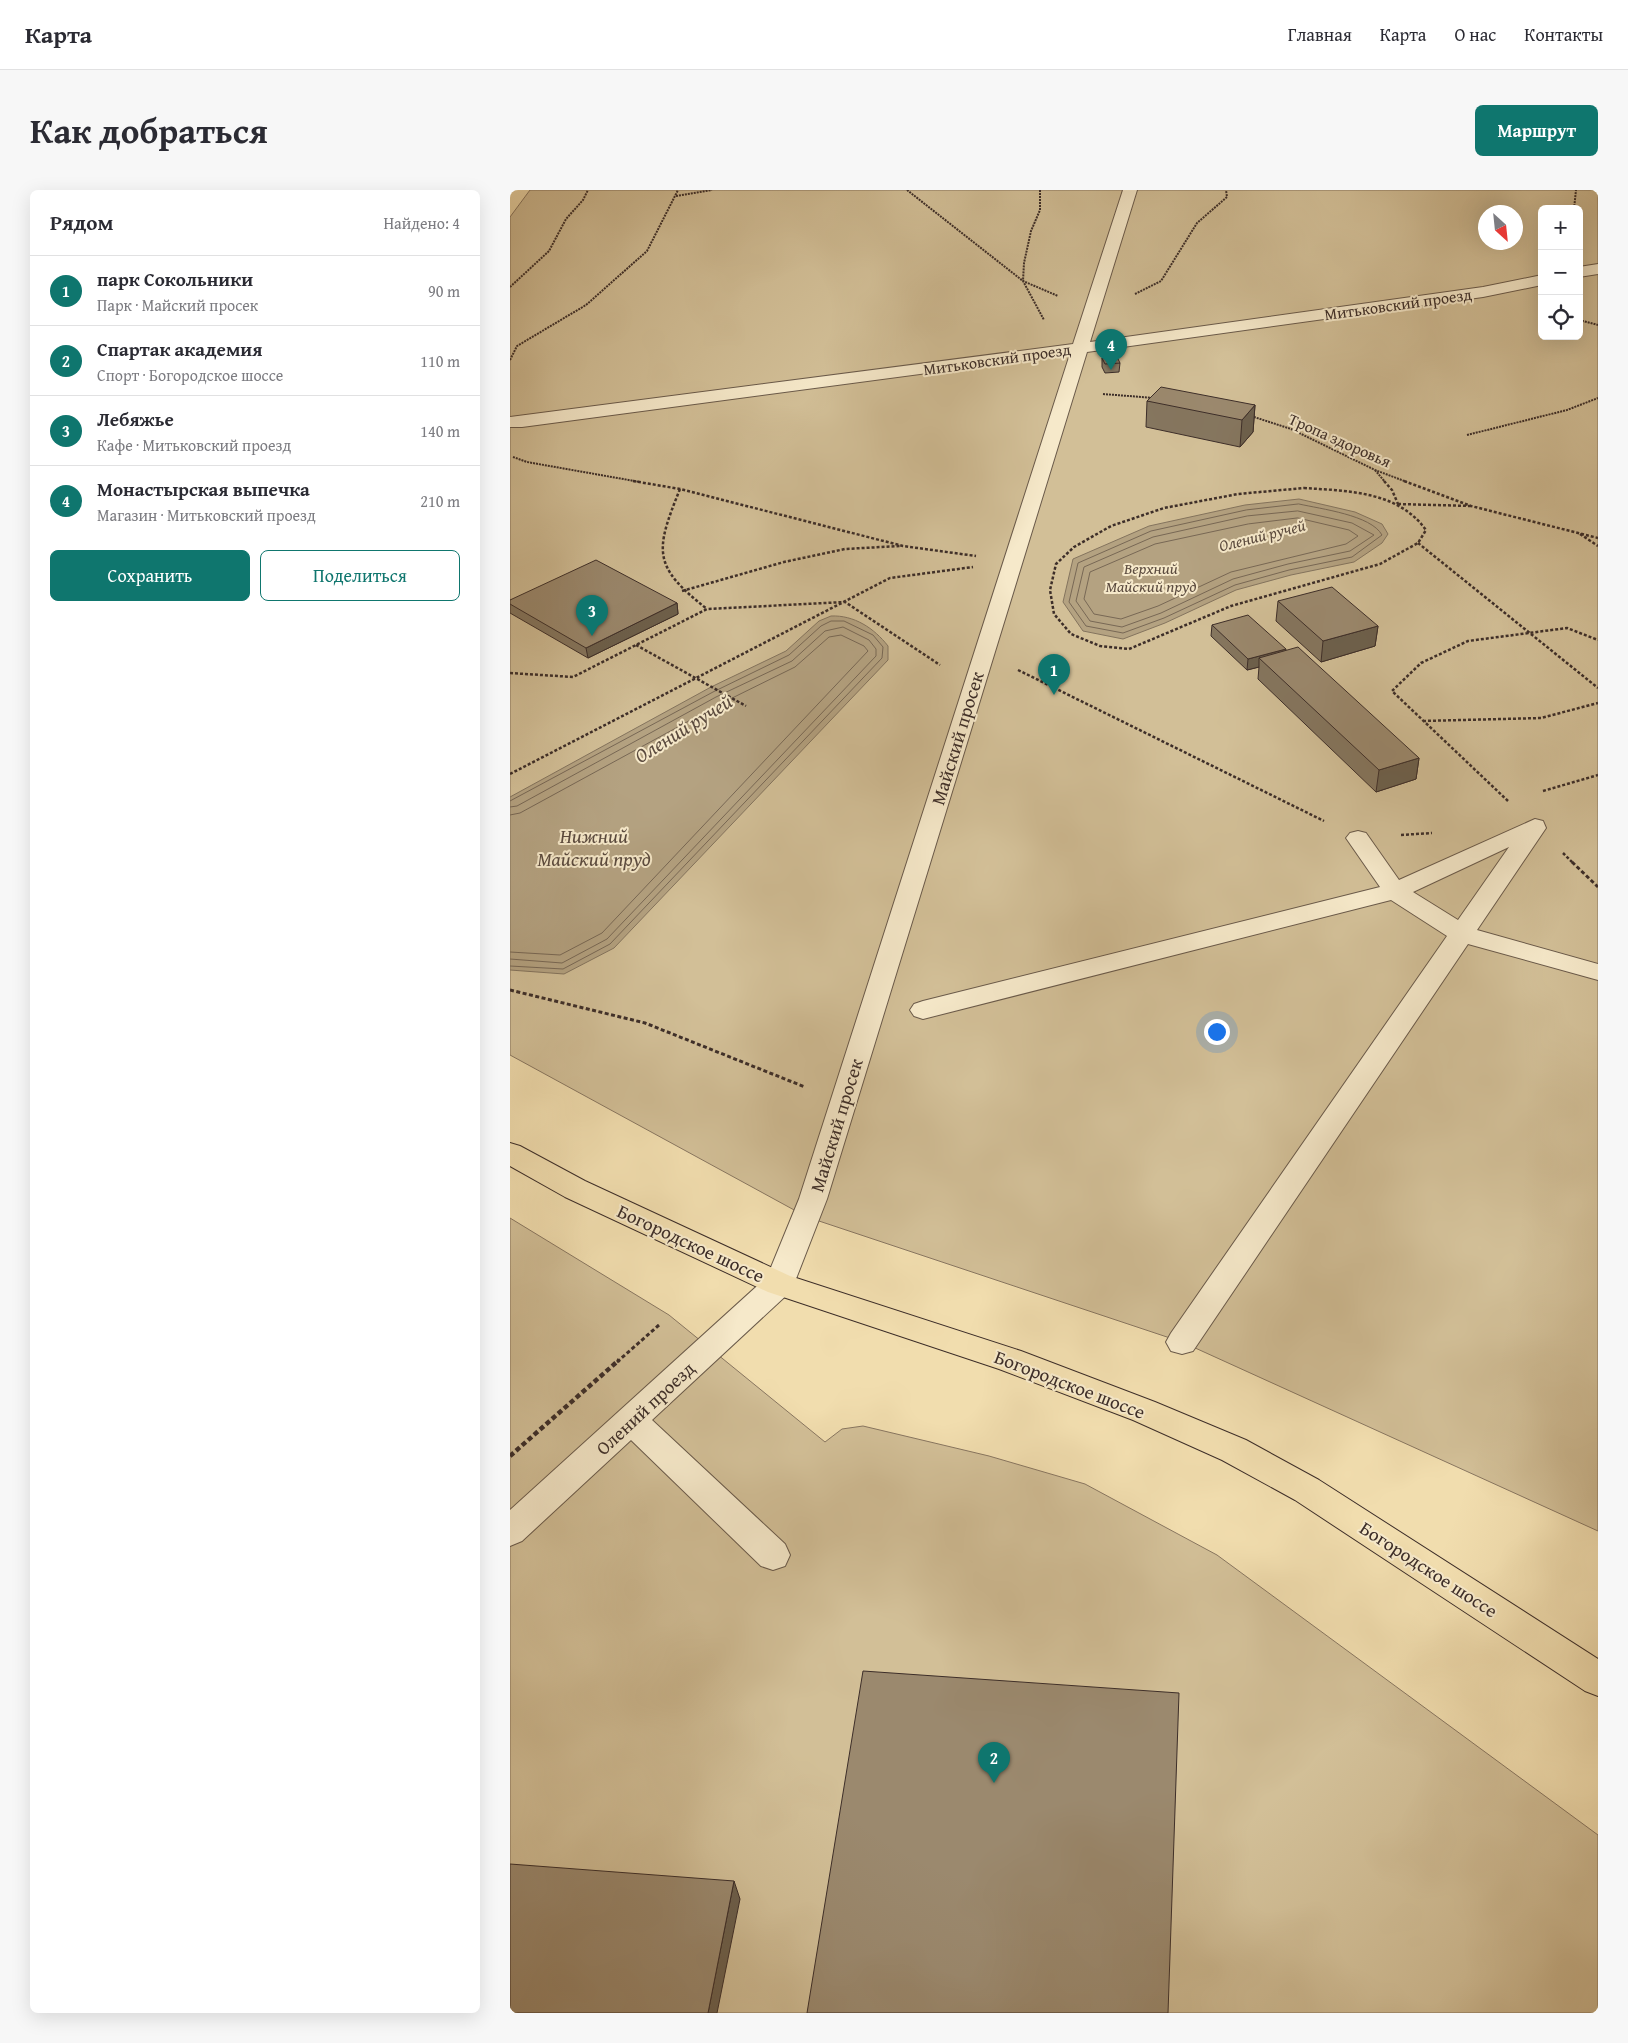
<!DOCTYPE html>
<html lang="ru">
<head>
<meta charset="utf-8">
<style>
	:root { --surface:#fff; --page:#f7f7f7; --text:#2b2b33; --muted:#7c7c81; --line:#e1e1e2; --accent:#0f766e }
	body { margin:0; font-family:"Gentium Book Plus",serif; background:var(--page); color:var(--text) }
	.controls { position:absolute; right:15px; top:15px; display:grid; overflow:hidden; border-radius:8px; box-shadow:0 5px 20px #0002 }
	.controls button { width:45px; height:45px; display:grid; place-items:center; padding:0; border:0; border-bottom:1px solid var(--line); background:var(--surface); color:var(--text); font:25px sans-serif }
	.compass { position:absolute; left:968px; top:15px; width:45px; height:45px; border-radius:50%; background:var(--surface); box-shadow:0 5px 20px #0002; rotate:153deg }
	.you { position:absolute; left:706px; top:841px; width:18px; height:18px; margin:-12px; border:4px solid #fff; border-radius:50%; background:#1a73e8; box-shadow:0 0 0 8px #1a73e833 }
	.badge { display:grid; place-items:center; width:32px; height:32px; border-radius:50%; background:var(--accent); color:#fff; font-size:16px; font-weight:700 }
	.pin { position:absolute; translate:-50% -41px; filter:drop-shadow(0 1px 2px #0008) }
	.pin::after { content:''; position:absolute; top:26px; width:18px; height:15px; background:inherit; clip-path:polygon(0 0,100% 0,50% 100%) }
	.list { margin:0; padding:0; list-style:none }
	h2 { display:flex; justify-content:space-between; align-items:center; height:65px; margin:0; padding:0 20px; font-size:21px }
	h2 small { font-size:16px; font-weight:400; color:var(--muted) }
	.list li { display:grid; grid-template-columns:32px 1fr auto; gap:15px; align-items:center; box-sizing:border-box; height:70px; padding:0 20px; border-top:1px solid var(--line) }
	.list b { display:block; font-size:19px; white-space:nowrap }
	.list p { margin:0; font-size:16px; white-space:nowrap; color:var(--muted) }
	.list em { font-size:16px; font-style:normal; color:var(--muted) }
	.actions { display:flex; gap:10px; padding:15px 20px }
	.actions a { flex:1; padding:11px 0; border:1px solid var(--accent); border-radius:8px; text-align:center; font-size:18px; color:var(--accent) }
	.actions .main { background:var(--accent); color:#fff }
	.icon { flex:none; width:28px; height:28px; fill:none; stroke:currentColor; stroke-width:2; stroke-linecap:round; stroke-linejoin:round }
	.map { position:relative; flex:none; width:1088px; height:1823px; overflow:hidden; border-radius:8px }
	header { display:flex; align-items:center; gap:30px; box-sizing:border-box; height:70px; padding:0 25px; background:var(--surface); border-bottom:1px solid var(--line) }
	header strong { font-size:24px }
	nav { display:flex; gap:28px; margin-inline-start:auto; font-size:18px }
	.intro { display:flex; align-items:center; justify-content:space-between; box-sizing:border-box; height:120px; padding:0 30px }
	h1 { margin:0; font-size:35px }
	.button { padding:12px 22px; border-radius:8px; background:var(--accent); color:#fff; font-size:18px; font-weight:700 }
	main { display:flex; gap:30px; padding:0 30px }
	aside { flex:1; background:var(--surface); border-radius:8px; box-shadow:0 5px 20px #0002 }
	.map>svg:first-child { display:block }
	.green { fill:#d2bf97; stroke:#887660; fill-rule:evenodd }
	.water { fill:#b4a281; stroke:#84745e }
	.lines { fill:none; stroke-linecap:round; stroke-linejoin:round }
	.shore { stroke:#786855; stroke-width:1 }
	.minor-casing { stroke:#6a5a4a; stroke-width:2 }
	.major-casing { stroke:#3d2e29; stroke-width:2 }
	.path-far3 { stroke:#3d2e29; stroke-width:2; stroke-dasharray:2 1; stroke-linecap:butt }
	.path-far2 { stroke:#3d2e29; stroke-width:2.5; stroke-dasharray:3 2; stroke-linecap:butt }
	.path-far1 { stroke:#3d2e29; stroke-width:3; stroke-dasharray:4 2.5; stroke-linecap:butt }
	.path { stroke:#3d2e29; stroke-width:4.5; stroke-dasharray:5 3; stroke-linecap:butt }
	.minor { fill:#f6e9ca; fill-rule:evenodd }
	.major { fill:#f1ddae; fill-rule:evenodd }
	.wall { fill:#85765f; stroke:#3d2e29 }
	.shaded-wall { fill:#6c604d; stroke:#3d2e29 }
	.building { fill:#9b896e; stroke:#3d2e29 }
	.labels { text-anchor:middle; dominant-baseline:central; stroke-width:4; stroke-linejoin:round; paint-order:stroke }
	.far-street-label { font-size:16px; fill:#3d2e29; stroke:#f6e9ca }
	.far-water-label { font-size:16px; font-style:italic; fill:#5b4b3f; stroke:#f6e9ca }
	.street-label { font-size:19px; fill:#3d2e29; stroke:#f6e9ca }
	.water-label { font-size:20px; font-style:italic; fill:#5b4b3f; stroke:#f6e9ca }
</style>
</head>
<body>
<header>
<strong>Карта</strong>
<nav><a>Главная</a><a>Карта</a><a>О нас</a><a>Контакты</a></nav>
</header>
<div class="intro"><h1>Как добраться</h1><a class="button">Маршрут</a></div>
<main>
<aside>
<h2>Рядом<small>Найдено: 4</small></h2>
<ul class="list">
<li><span class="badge">1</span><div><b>парк Сокольники</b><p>Парк · Майский просек</p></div><em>90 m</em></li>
<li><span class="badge">2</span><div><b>Спартак академия</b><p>Спорт · Богородское шоссе</p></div><em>110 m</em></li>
<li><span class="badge">3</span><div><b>Лебяжье</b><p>Кафе · Митьковский проезд</p></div><em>140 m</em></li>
<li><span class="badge">4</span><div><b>Монастырская выпечка</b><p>Магазин · Митьковский проезд</p></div><em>210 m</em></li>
</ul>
<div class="actions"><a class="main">Сохранить</a><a>Поделиться</a></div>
</aside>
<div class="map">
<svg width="1088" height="1823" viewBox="0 0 1088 1823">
	<rect width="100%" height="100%" fill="#f1ddae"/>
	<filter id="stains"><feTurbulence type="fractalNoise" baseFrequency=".004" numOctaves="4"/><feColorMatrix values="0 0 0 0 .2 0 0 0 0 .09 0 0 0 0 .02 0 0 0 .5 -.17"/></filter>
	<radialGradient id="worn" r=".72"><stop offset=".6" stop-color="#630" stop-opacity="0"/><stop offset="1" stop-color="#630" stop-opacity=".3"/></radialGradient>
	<!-- green -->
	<path class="green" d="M 20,0 L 1088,0 L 1088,1341 L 672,1152 L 297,1027 L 0,865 L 0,27 ZM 1032,19 L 1069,19 L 1069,146 L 1032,146 ZM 976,22 L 1006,22 L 1006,52 L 976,52 Z
		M 0,1028 L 159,1125 L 315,1252 L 332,1239 L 353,1236 L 479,1266 L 575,1294 L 707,1365 L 1088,1645 L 1088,1823 L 0,1823 Z"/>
	<!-- water -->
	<path class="water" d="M 789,309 L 845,322 L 872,334 L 878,344 L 872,353 L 844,372 L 781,385 L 726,400 L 655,433 L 613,449 L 573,441 L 553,412 L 563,369 L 639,336 L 735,315 Z
		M 321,426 C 344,425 364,438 378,456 L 378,470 L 104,758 L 54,784 L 0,780 L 0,607 L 201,497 L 276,461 L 309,431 Z"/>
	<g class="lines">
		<!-- shore -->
		<path class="shore" d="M 789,314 C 811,319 861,325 872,345 L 842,367 L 779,380 L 725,395 L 654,428 L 613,443 L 576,436 L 559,412 L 568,373 L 641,341 L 736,320 Z
			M 788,321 L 842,333 L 864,345 L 840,361 L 778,374 L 723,389 L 651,423 L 612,437 L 580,431 L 566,411 L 574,377 L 643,347 L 737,326 Z
			M 788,328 L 839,340 L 848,346 L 836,354 L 721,382 L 648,416 L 611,429 L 584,424 L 574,409 L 580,382 L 645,354 L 738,334 Z
			M 0,611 L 203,502 L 279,465 L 311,436 L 321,431 L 334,431 L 363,445 L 373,457 L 372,468 L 100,754 L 53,779 L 0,776
			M 0,617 L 7,616 L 206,507 L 282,471 L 315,441 L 333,437 L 359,450 L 366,459 L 366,466 L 97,749 L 52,773 L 0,769
			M 0,625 L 10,623 L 210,514 L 285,477 L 319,447 L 331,445 L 354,456 L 358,461 L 92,743 L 50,765 L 0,762"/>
		<!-- minor casing -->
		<g class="minor-casing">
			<path id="minor" d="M 613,0 L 627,0 L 580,152 L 973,97 L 1032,85 L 1032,95 L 973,107 L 577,162 L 317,1009 L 284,1094 L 280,1102 L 142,1230 L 275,1354 L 280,1365 L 275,1376 L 263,1380 L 251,1376 L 121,1250 L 12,1351 L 0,1356 L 0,1320 L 257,1087 L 289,1009 L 560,164 L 12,237 L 0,237 L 0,227 L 563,154 Z
				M 1088,74 L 1088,84 L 1069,87 L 1069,77 Z
				M 1025,629 L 1033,631 L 1036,638 L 967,740 L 1088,774 L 1088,790 L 958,754 L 683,1161 L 672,1164 L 661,1161 L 656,1152 L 661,1143 L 937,746 L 881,710 L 413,829 L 404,826 L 400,820 L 404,814 L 413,811 L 870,697 L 836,648 L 840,643 L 848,641 L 856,643 L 889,690 ZM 999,657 L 948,730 L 903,702 Z"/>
		</g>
		<!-- major casing -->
		<g class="major-casing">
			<path id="major" d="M 0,953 L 10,956 L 75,991 L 280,1086 L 511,1161 L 645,1212 L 736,1250 L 809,1290 L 1088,1469 L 1088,1506 L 1075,1501 L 785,1310 L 712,1270 L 623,1230 L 489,1179 L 258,1102 L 55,1007 L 0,976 Z"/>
		</g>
		<!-- path-far3 -->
		<path class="path-far3" d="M 397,0 L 513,91 L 534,130
			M 530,0 L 530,20 L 521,41 L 514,73 L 513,91 L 548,106
			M 166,6 L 202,0
			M 1064,19 L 1066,0
			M 0,97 L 39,61 L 56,29 L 73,10 L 78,0
			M 625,104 L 651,91 L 687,33 L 717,7 L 716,0
			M 1069,130 L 1088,135
			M 0,170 L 7,156 L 76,115 L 137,61 L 168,0
			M 593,204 L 644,208
			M 741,226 L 781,239 L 865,280 L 897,292
			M 957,245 L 1057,220 L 1088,208
			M 3,267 L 17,272 L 130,292
			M 865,280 L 875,292"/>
		<!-- path-far2 -->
		<path class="path-far2" d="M 123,291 L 170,299 L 393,356 L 466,366
			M 874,291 L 882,300 L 888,314
			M 894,291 L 961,316 L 1088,348
			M 794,298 C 838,301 888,301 916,340 L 908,353 L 870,374 L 721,416 L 619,459 L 590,456 L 561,444 L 544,424 L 540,400 L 546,374 L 564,357 L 601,336 L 654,318 L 728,304 Z
			M 170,299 C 145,361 142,376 197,419
			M 888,314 L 961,316
			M 1070,344 L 1088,356
			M 908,353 L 1088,498
			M 172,401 L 274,372 L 335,359 L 390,356
			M 126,455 L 236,516
			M 508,480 L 814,631
			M 0,483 L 63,487 L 197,419 L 335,412 L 430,475
			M 913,531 L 1031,528 L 1088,513
			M 0,584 L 380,388 L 463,377
			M 1033,601 L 1088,585
			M 998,611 L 882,501 L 911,473 L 958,451 L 1057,438 L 1088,450
			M 891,645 L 922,643
			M 1053,663 L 1063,673"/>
		<!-- path-far1 -->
		<path class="path-far1" d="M 1062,672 L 1088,697
			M 0,800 L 135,833 L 295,897
			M 107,1172 L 149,1135"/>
		<!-- path -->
		<path class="path" d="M 0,1266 L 109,1170"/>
		<!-- minor -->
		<use href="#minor" class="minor"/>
		<!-- major -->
		<use href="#major" class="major"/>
	</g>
	<!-- wall -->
	<path class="wall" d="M 592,168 L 610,173 L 609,182 L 595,183 L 592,177 Z
		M 637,211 L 745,215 L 743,242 L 730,257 L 636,237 Z
		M 0,410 L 167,413 L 168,424 L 78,468 L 0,423 Z
		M 768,411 L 868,436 L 865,456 L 811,472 L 766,431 Z
		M 702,435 L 776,461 L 909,568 L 906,589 L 866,602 L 748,489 L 749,477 L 737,480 L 701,446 Z"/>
	<!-- shaded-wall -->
	<path class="shaded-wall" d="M 745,215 L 743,242 L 730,257 L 732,230 Z
		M 167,413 L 168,424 L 78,468 L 76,458 Z
		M 868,436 L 865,456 L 811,472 L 813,451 Z
		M 776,459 L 775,470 L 749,468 L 749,477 L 737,480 L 738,469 Z
		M 909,568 L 906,589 L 866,602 L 869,580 Z
		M 224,1691 L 230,1709 L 207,1823 L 198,1823 Z"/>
	<!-- building -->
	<path class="building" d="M 607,167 L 610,173 L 595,174 L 592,168 Z
		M 651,197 L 745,215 L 732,230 L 637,211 Z
		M 86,370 L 167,413 L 76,458 L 0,414 L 0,410 Z
		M 822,397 L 868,436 L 813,451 L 768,411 Z
		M 738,425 L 776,459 L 738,469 L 702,435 Z
		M 788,457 L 909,568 L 869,580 L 749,468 Z
		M 353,1481 L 669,1503 L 658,1823 L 297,1823 Z
		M 0,1674 L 224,1691 L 198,1823 L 0,1823 Z"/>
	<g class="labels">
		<!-- far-street labels -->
		<g class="far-street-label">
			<text transform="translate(888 114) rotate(-8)">Митьковский проезд</text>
			<text transform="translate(487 169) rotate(-8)">Митьковский проезд</text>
			<text transform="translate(830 250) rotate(24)">Тропа здоровья</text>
		</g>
		<!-- far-water labels -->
		<g class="far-water-label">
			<text transform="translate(752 345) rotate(-14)">Олений ручей</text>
			<text x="641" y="378">Верхний<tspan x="641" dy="18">Майский пруд</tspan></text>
		</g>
		<!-- street labels -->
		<g class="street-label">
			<text transform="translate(447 548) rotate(-73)">Майский просек</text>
			<text transform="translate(326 935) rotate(-73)">Майский просек</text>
			<text transform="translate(181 1053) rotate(25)">Богородское шоссе</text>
			<text transform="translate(560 1194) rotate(21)">Богородское шоссе</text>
			<text transform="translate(135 1218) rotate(-43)">Олений проезд</text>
			<text transform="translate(919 1379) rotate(33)">Богородское шоссе</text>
		</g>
		<!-- water labels -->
		<g class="water-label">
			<text transform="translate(173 538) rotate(-32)">Олений ручей</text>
			<text x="84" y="645">Нижний<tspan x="84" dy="23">Майский пруд</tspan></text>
		</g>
	</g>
	<rect width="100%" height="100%" filter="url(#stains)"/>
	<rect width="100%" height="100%" fill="url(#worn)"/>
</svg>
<div class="controls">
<button>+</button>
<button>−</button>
<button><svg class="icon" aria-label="locate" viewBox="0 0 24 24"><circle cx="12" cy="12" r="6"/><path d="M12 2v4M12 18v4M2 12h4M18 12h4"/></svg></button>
</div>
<svg class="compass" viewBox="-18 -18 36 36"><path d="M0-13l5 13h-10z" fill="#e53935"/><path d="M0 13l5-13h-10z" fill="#7c7c81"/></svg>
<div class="you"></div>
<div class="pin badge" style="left:544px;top:505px">1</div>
<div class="pin badge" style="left:484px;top:1593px">2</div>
<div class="pin badge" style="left:82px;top:446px">3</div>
<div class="pin badge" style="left:601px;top:180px">4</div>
</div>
</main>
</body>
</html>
